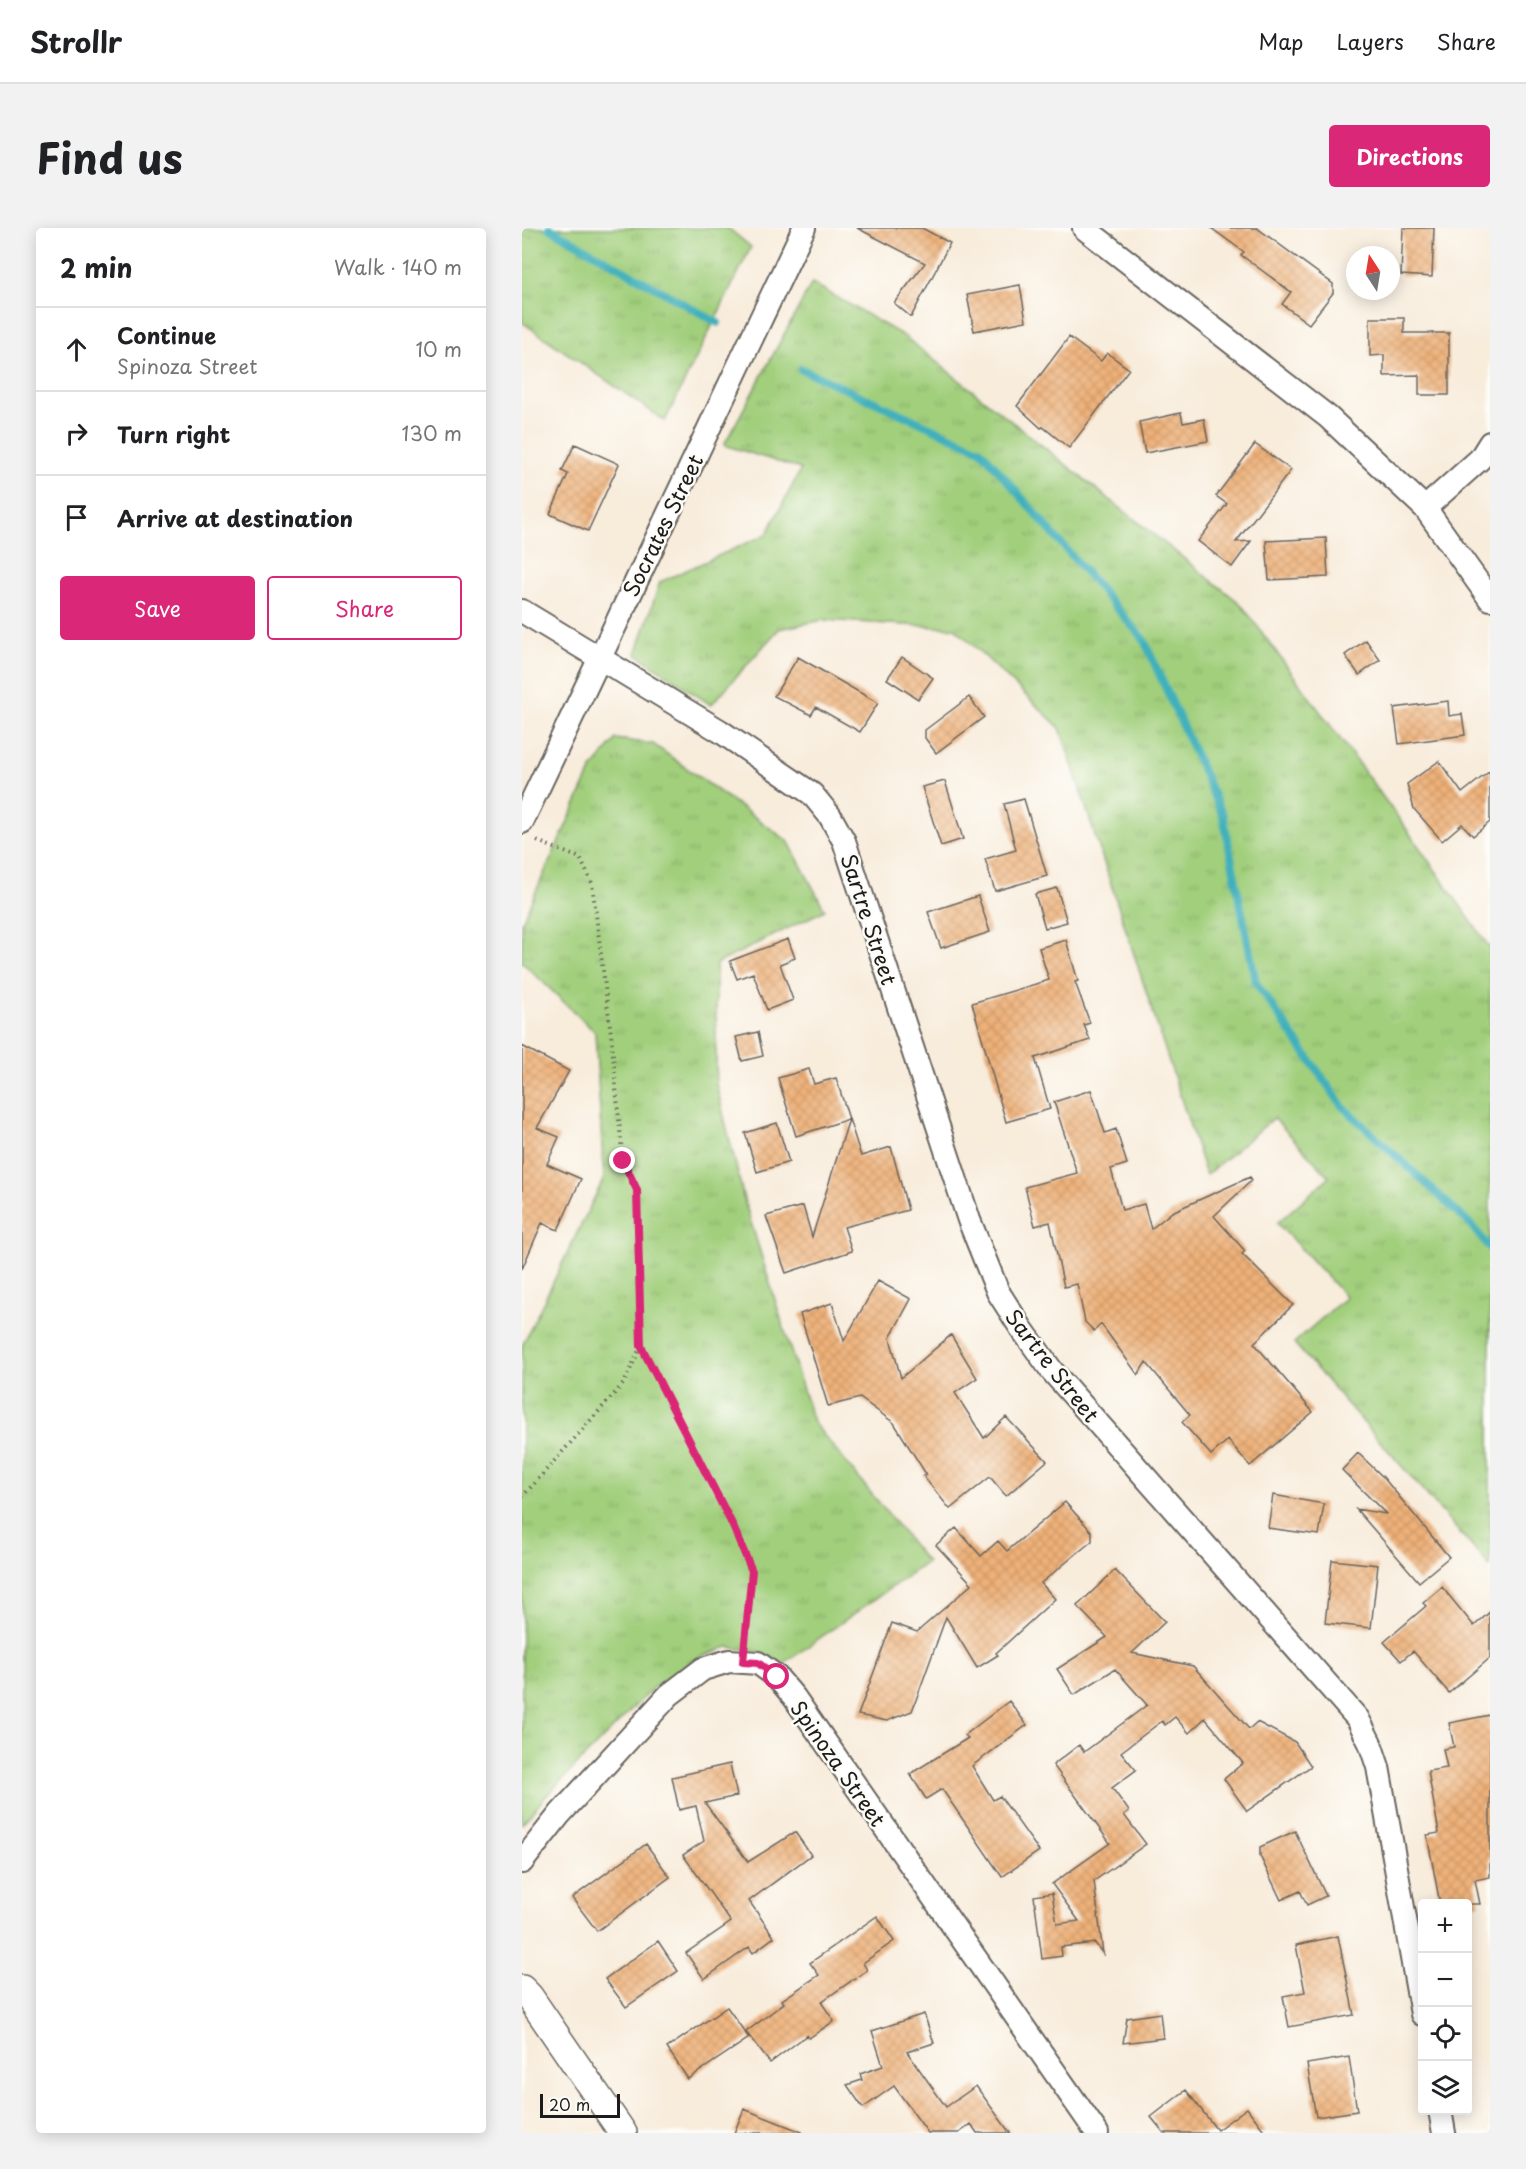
<!DOCTYPE html>
<html lang="en">
<head>
<meta charset="utf-8">
<style>
	:root { --surface:#fff; --page:#f2f2f2; --text:#202124; --muted:#757577; --line:#e0e0e0; --accent:#db2777 }
	body { margin:0; font-family:"Playpen Sans",sans-serif; background:var(--page); color:var(--text) }
	.controls { position:absolute; right:18px; bottom:18px; display:grid; overflow:hidden; border-radius:6px; box-shadow:0 3px 15px #0003 }
	.controls button { width:54px; height:54px; display:grid; place-items:center; padding:0; border:0; border-bottom:2px solid var(--line); background:var(--surface); color:var(--text); font:30px sans-serif }
	.compass { position:absolute; left:824px; top:18px; width:54px; height:54px; border-radius:50%; background:var(--surface); box-shadow:0 3px 15px #0003; rotate:348deg }
	.scale { position:absolute; left:18px; bottom:15px; width:80px; box-sizing:border-box; padding-left:6px; border:3px solid #1c1c1c; border-top:0; font-size:16px; line-height:21px; white-space:nowrap; color:#1c1c1c; -webkit-text-stroke:4px #fdfcf7; paint-order:stroke }
	.stop { position:absolute; width:18px; height:18px; margin:-14px; border:4px solid #db2777; border-radius:50%; background:#fff }
	.stop.end { background:#db2777; border-color:#fff; box-shadow:0 2px 6px #0008 }
	.list { margin:0; padding:0; list-style:none }
	h2 { display:flex; justify-content:space-between; align-items:center; height:78px; margin:0; padding:0 24px; font-size:26px }
	h2 small { font-size:20px; font-weight:400; color:var(--muted) }
	.list li { display:grid; grid-template-columns:39px 1fr auto; gap:18px; align-items:center; box-sizing:border-box; height:84px; padding:0 24px; border-top:2px solid var(--line) }
	.list b { display:block; font-size:22px; white-space:nowrap }
	.list p { margin:0; font-size:20px; white-space:nowrap; color:var(--muted) }
	.list em { font-size:20px; font-style:normal; color:var(--muted) }
	.actions { display:flex; gap:12px; padding:18px 24px }
	.actions a { flex:1; padding:14px 0; border:2px solid var(--accent); border-radius:6px; text-align:center; font-size:21px; color:var(--accent) }
	.actions .main { background:var(--accent); color:#fff }
	.icon { flex:none; width:33px; height:33px; fill:none; stroke:currentColor; stroke-width:2; stroke-linecap:round; stroke-linejoin:round }
	.map { position:relative; flex:none; width:968px; height:1905px; overflow:hidden; border-radius:6px }
	header { display:flex; align-items:center; gap:36px; box-sizing:border-box; height:84px; padding:0 30px; background:var(--surface); border-bottom:2px solid var(--line) }
	header strong { font-size:28px }
	nav { display:flex; gap:33px; margin-inline-start:auto; font-size:21px }
	.intro { display:flex; align-items:center; justify-content:space-between; box-sizing:border-box; height:144px; padding:0 36px }
	h1 { margin:0; font-size:42px }
	.button { padding:15px 27px; border-radius:6px; background:var(--accent); color:#fff; font-size:21px; font-weight:700 }
	main { display:flex; gap:36px; padding:0 36px }
	aside { flex:1; background:var(--surface); border-radius:6px; box-shadow:0 3px 15px #0003 }
	.map>svg:first-child { display:block }
	.grass { fill:url(#grass-tufts); stroke:#5e764c; stroke-width:1.5 }
	.lines { fill:none; stroke-linecap:round; stroke-linejoin:round }
	.stream { stroke:#40b0bb; stroke-width:8 }
	.building { fill:url(#building-cross-hatch) }
	.minor-casing { stroke:#69655f; stroke-width:26 }
	.tertiary-casing { stroke:#69655f; stroke-width:30 }
	.path { stroke:#69655f; stroke-width:4; stroke-dasharray:1.5 4.5; stroke-linecap:butt }
	.minor { stroke:#fff; stroke-width:22 }
	.tertiary { stroke:#fff; stroke-width:27 }
	.route { stroke:#db2777; stroke-width:8 }
	.labels { text-anchor:middle; dominant-baseline:central; stroke-width:5; stroke-linejoin:round; paint-order:stroke }
	.street-label { font-size:21px; fill:#1c1c1c; stroke:#fdfcf7 }
</style>
</head>
<body>
<header>
<strong>Strollr</strong>
<nav><a>Map</a><a>Layers</a><a>Share</a></nav>
</header>
<div class="intro"><h1>Find us</h1><a class="button">Directions</a></div>
<main>
<aside>
<h2>2 min<small>Walk · 140 m</small></h2>
<ul class="list">
<li><svg class="icon" aria-label="ahead" viewBox="0 0 24 24"><path d="M12 20V5M6 11l6-6 6 6"/></svg><div><b>Continue</b><p>Spinoza Street</p></div><em>10 m</em></li>
<li><svg class="icon" aria-label="right" viewBox="0 0 24 24"><path d="M7 20v-9h11M14 6l5 5-5 5"/></svg><div><b>Turn right</b></div><em>130 m</em></li>
<li><svg class="icon" aria-label="arrive" viewBox="0 0 24 24"><path d="M6 21V4h12l-3 4 3 4H6"/></svg><div><b>Arrive at destination</b></div></li>
</ul>
<div class="actions"><a class="main">Save</a><a>Share</a></div>
</aside>
<div class="map">
<svg width="968" height="1905" viewBox="0 0 968 1905">
	<defs>
		<pattern id="grass-tufts" width="24" height="20" patternUnits="userSpaceOnUse" patternTransform="scale(1.5)"><rect width="24" height="20" fill="#a1cf7c"/><path d="M3 7l-1-3M5 7V3M7 7l1-3M15 17l-1-3M17 17v-4M19 17l1-3" fill="none" stroke="#8ab16b"/></pattern>
		<pattern id="building-cross-hatch" width="8" height="8" patternUnits="userSpaceOnUse" patternTransform="scale(1.5)"><rect width="8" height="8" fill="#eeb179"/><path d="M0 0l8 8M0 8l8-8" fill="none" stroke="#cc9868"/></pattern>
	</defs>
	<rect width="100%" height="100%" fill="#fdfcf7"/>
	<filter id="ink" filterUnits="userSpaceOnUse"><feTurbulence type="fractalNoise" baseFrequency=".0167" numOctaves="2"/><feDisplacementMap in="SourceGraphic" scale="12" xChannelSelector="R" yChannelSelector="G"/><feConvolveMatrix kernelMatrix="1 2 1 2 8 2 1 2 1" color-interpolation-filters="sRGB"/></filter>
	<filter id="wash" filterUnits="userSpaceOnUse"><feTurbulence type="fractalNoise" baseFrequency=".008" numOctaves="4" result="noise"/><feDisplacementMap in="SourceGraphic" scale="24" xChannelSelector="R" yChannelSelector="G"/><feGaussianBlur stdDeviation="1.35" result="paint"/><feColorMatrix in="noise" values="0 0 0 0 0 0 0 0 0 0 0 0 0 0 0 0 0 1.4 0 .05"/><feComposite in="paint" operator="in"/></filter>
	<g filter="url(#wash)">
		<rect width="100%" height="100%" fill="#f8ecdb"/>
		<!-- grass -->
		<path class="grass" d="M 0,0 L 206,0 L 229,19 L 143,193 L 0,94 Z
			M 290,55 L 382,108 L 719,376 L 883,599 L 968,720 L 968,1339 L 772,1115 L 824,1069 L 755,995 L 807,949 L 752,890 L 684,947 L 538,500 L 433,400 L 301,392 L 257,401 L 189,477 L 114,426 L 138,354 L 245,306 L 279,241 L 202,217 Z
			M 94,511 L 131,516 L 266,613 L 303,682 L 194,736 L 194,856 L 223,975 L 291,1194 L 405,1334 L 261,1436 L 237,1424 L 206,1419 L 177,1429 L 133,1458 L 24,1568 L 0,1596 L 0,1118 L 82,950 L 73,804 L 0,734 L 0,694 L 70,541 Z"/>
		<g class="lines">
			<!-- stream -->
			<path class="stream" d="M 27,0 L 196,95
				M 279,141 L 459,222 L 622,412 L 701,588 L 734,755 L 821,879 L 947,995 L 968,1020"/>
		</g>
		<g id="blocks">
			<!-- building -->
			<path class="building" d="M 335,0 L 400,0 L 428,15 L 389,89 L 372,75 L 403,35 Z
				M 689,0 L 735,0 L 811,56 L 811,65 L 787,96 L 760,76 L 769,64 L 719,27 L 722,24 Z
				M 881,0 L 912,0 L 910,49 L 879,47 Z
				M 498,57 L 504,93 L 452,103 L 445,67 Z
				M 848,90 L 882,90 L 882,105 L 927,105 L 927,167 L 897,167 L 897,147 L 862,148 L 862,127 L 848,128 Z
				M 547,109 L 579,133 L 585,125 L 607,141 L 547,220 L 521,199 L 519,200 L 495,178 Z
				M 659,185 L 661,195 L 682,191 L 686,213 L 623,225 L 617,194 Z
				M 53,216 L 97,236 L 66,303 L 28,286 L 46,246 L 40,243 Z
				M 733,216 L 769,242 L 714,314 L 729,313 L 710,339 L 676,313 L 705,276 L 694,268 Z
				M 804,310 L 806,349 L 747,352 L 744,313 Z
				M 844,412 L 858,432 L 837,447 L 823,427 Z
				M 276,429 L 356,475 L 338,504 L 294,479 L 289,487 L 252,468 Z
				M 380,429 L 411,450 L 396,471 L 365,451 Z
				M 447,469 L 462,489 L 414,525 L 403,510 L 403,502 Z
				M 926,473 L 927,488 L 940,486 L 943,507 L 877,516 L 872,480 Z
				M 917,533 L 940,565 L 968,543 L 968,594 L 951,608 L 940,596 L 920,613 L 892,581 L 885,556 Z
				M 423,553 L 441,611 L 419,618 L 400,559 Z
				M 502,571 L 525,648 L 473,663 L 463,631 L 494,622 L 482,576 Z
				M 535,660 L 545,694 L 523,700 L 513,666 Z
				M 456,668 L 468,704 L 419,720 L 406,684 Z
				M 266,711 L 273,730 L 258,736 L 271,772 L 245,782 L 231,745 L 215,751 L 208,733 Z
				M 544,712 L 556,753 L 553,754 L 568,795 L 562,797 L 568,812 L 513,830 L 528,881 L 484,894 L 450,775 L 527,752 L 517,720 Z
				M 236,804 L 241,828 L 220,833 L 214,809 Z
				M 0,818 L 47,843 L 15,900 L 37,909 L 25,936 L 59,951 L 36,1002 L 20,995 L 0,1041 Z
				M 287,841 L 292,856 L 314,850 L 327,891 L 274,908 L 256,850 Z
				M 569,862 L 583,905 L 594,901 L 605,936 L 589,941 L 600,982 L 622,976 L 629,1001 L 650,984 L 728,949 L 730,952 L 692,988 L 723,1023 L 720,1026 L 771,1077 L 732,1115 L 791,1184 L 728,1238 L 706,1212 L 689,1227 L 660,1194 L 668,1187 L 624,1134 L 616,1147 L 579,1096 L 572,1103 L 563,1094 L 555,1056 L 542,1059 L 528,994 L 513,998 L 503,959 L 555,945 L 532,874 Z
				M 327,891 L 339,928 L 369,919 L 386,982 L 322,999 L 330,1023 L 264,1045 L 244,988 L 281,978 L 290,1009 Z
				M 255,895 L 267,934 L 235,944 L 223,905 Z
				M 356,1053 L 389,1071 L 368,1110 L 379,1150 L 429,1107 L 455,1150 L 433,1165 L 462,1210 L 484,1189 L 525,1233 L 484,1268 L 468,1249 L 428,1281 L 401,1248 L 404,1246 L 372,1195 L 338,1170 L 306,1178 L 278,1086 L 310,1075 L 322,1113 Z
				M 836,1225 L 861,1249 L 927,1329 L 897,1354 L 834,1281 L 864,1286 L 820,1242 Z
				M 751,1267 L 802,1276 L 797,1307 L 746,1300 Z
				M 543,1274 L 570,1304 L 570,1313 L 519,1355 L 533,1371 L 474,1425 L 476,1427 L 455,1440 L 424,1389 L 390,1483 L 365,1493 L 336,1487 L 370,1395 L 395,1404 L 450,1356 L 414,1317 L 434,1300 L 459,1328 L 476,1313 L 485,1323 Z
				M 810,1332 L 856,1337 L 849,1400 L 803,1395 Z
				M 593,1342 L 643,1394 L 610,1425 L 671,1438 L 727,1501 L 735,1494 L 773,1514 L 789,1538 L 725,1583 L 702,1551 L 721,1535 L 683,1490 L 667,1505 L 653,1489 L 643,1497 L 640,1493 L 599,1524 L 614,1542 L 590,1560 L 607,1583 L 602,1587 L 624,1616 L 572,1653 L 581,1726 L 573,1715 L 539,1719 L 540,1728 L 520,1731 L 512,1668 L 530,1665 L 535,1696 L 557,1693 L 530,1656 L 588,1615 L 531,1537 L 557,1517 L 562,1524 L 625,1477 L 593,1441 L 552,1467 L 535,1441 L 585,1409 L 555,1378 Z
				M 920,1359 L 952,1398 L 968,1384 L 968,1430 L 927,1465 L 891,1423 L 879,1433 L 862,1414 L 904,1378 L 901,1375 Z
				M 487,1473 L 505,1497 L 450,1538 L 471,1572 L 478,1568 L 517,1623 L 480,1649 L 420,1561 L 404,1571 L 388,1546 L 446,1510 L 443,1507 Z
				M 968,1487 L 968,1649 L 953,1652 L 958,1676 L 918,1676 L 905,1607 L 917,1605 L 906,1543 L 925,1540 L 921,1521 L 932,1519 L 927,1495 Z
				M 208,1536 L 215,1568 L 183,1575 L 226,1634 L 273,1604 L 289,1627 L 227,1673 L 252,1709 L 231,1725 L 227,1719 L 182,1751 L 164,1725 L 209,1694 L 161,1627 L 182,1613 L 174,1578 L 157,1582 L 150,1549 Z
				M 773,1603 L 804,1668 L 785,1677 L 778,1663 L 759,1672 L 738,1628 L 738,1619 Z
				M 124,1616 L 148,1649 L 75,1703 L 50,1670 Z
				M 355,1688 L 372,1713 L 341,1735 L 345,1742 L 299,1774 L 312,1793 L 287,1810 L 285,1807 L 248,1835 L 224,1804 L 262,1775 L 260,1772 L 297,1747 L 288,1735 Z
				M 816,1708 L 832,1787 L 767,1799 L 761,1768 L 783,1764 L 774,1717 Z
				M 136,1713 L 156,1743 L 104,1779 L 83,1751 Z
				M 205,1779 L 227,1810 L 166,1851 L 145,1820 Z
				M 638,1785 L 641,1810 L 601,1815 L 605,1790 Z
				M 402,1786 L 412,1815 L 385,1824 L 424,1879 L 454,1858 L 488,1905 L 455,1905 L 449,1896 L 437,1905 L 406,1905 L 372,1858 L 341,1880 L 325,1857 L 340,1852 L 338,1846 L 361,1838 L 350,1803 Z
				M 827,1829 L 835,1883 L 794,1889 L 785,1836 Z
				M 664,1862 L 695,1902 L 725,1880 L 744,1905 L 642,1905 L 629,1889 Z
				M 222,1881 L 280,1904 L 280,1905 L 212,1905 Z"/>
		</g>
	</g>
	<g filter="url(#ink)">
		<use href="#blocks" fill-opacity="0" stroke="#69655f" stroke-width="1.5"/>
		<g class="lines">
			<!-- minor casing -->
			<g class="minor-casing">
				<path id="minor" d="M 562,0 L 806,189 L 903,280 L 968,371
					M 903,280 L 958,231 L 968,215
					M 0,383 L 198,503 L 290,566 L 308,588 L 322,613 L 447,992 L 476,1064 L 499,1100 L 530,1143 L 836,1491 L 848,1515 L 856,1539 L 900,1786
					M 0,594 L 282,0
					M 0,1634 L 38,1586 L 147,1467 L 181,1441 L 207,1433 L 236,1435 L 255,1449 L 272,1469 L 575,1905
					M 918,1882 L 922,1905"/>
			</g>
			<!-- tertiary casing -->
			<g class="tertiary-casing">
				<path id="tertiary" d="M 0,1761 L 7,1768 L 101,1905"/>
			</g>
			<!-- path -->
			<path class="path" d="M 15,613 L 58,630 L 70,655 L 89,806 L 101,934 L 115,962 L 119,1118 L 210,1296 L 229,1343 L 224,1409
				M 0,1269 L 102,1155 L 119,1118"/>
			<!-- minor -->
			<use href="#minor" class="minor"/>
			<!-- tertiary -->
			<use href="#tertiary" class="tertiary"/>
		</g>
	</g>
	<g class="lines" filter="url(#ink)">
		<!-- route -->
		<path class="route" d="M 101,933 L 115,962 L 119,1118 L 210,1296 L 230,1343 L 221,1434 L 236,1435 L 255,1449"/>
	</g>
	<g class="labels">
		<!-- street labels -->
		<g class="street-label">
			<text transform="translate(140 297) rotate(-64)">Socrates Street</text>
			<text transform="translate(348 691) rotate(72)">Sartre Street</text>
			<text transform="translate(531 1137) rotate(52)">Sartre Street</text>
			<text transform="translate(317 1535) rotate(55)">Spinoza Street</text>
		</g>
	</g>
</svg>
<div class="controls">
<button>+</button>
<button>−</button>
<button><svg class="icon" aria-label="locate" viewBox="0 0 24 24"><circle cx="12" cy="12" r="6"/><path d="M12 2v4M12 18v4M2 12h4M18 12h4"/></svg></button>
<button><svg class="icon" aria-label="layers" viewBox="0 0 24 24"><path d="M12 4l9 5-9 5-9-5zM3 14l9 5 9-5"/></svg></button>
</div>
<svg class="compass" viewBox="-18 -18 36 36"><path d="M0-13l5 13h-10z" fill="#e53935"/><path d="M0 13l5-13h-10z" fill="#757577"/></svg>
<div class="scale">20 m</div>
<div class="stop" style="left:255px;top:1449px"></div>
<div class="stop end" style="left:101px;top:933px"></div>
</div>
</main>
</body>
</html>
